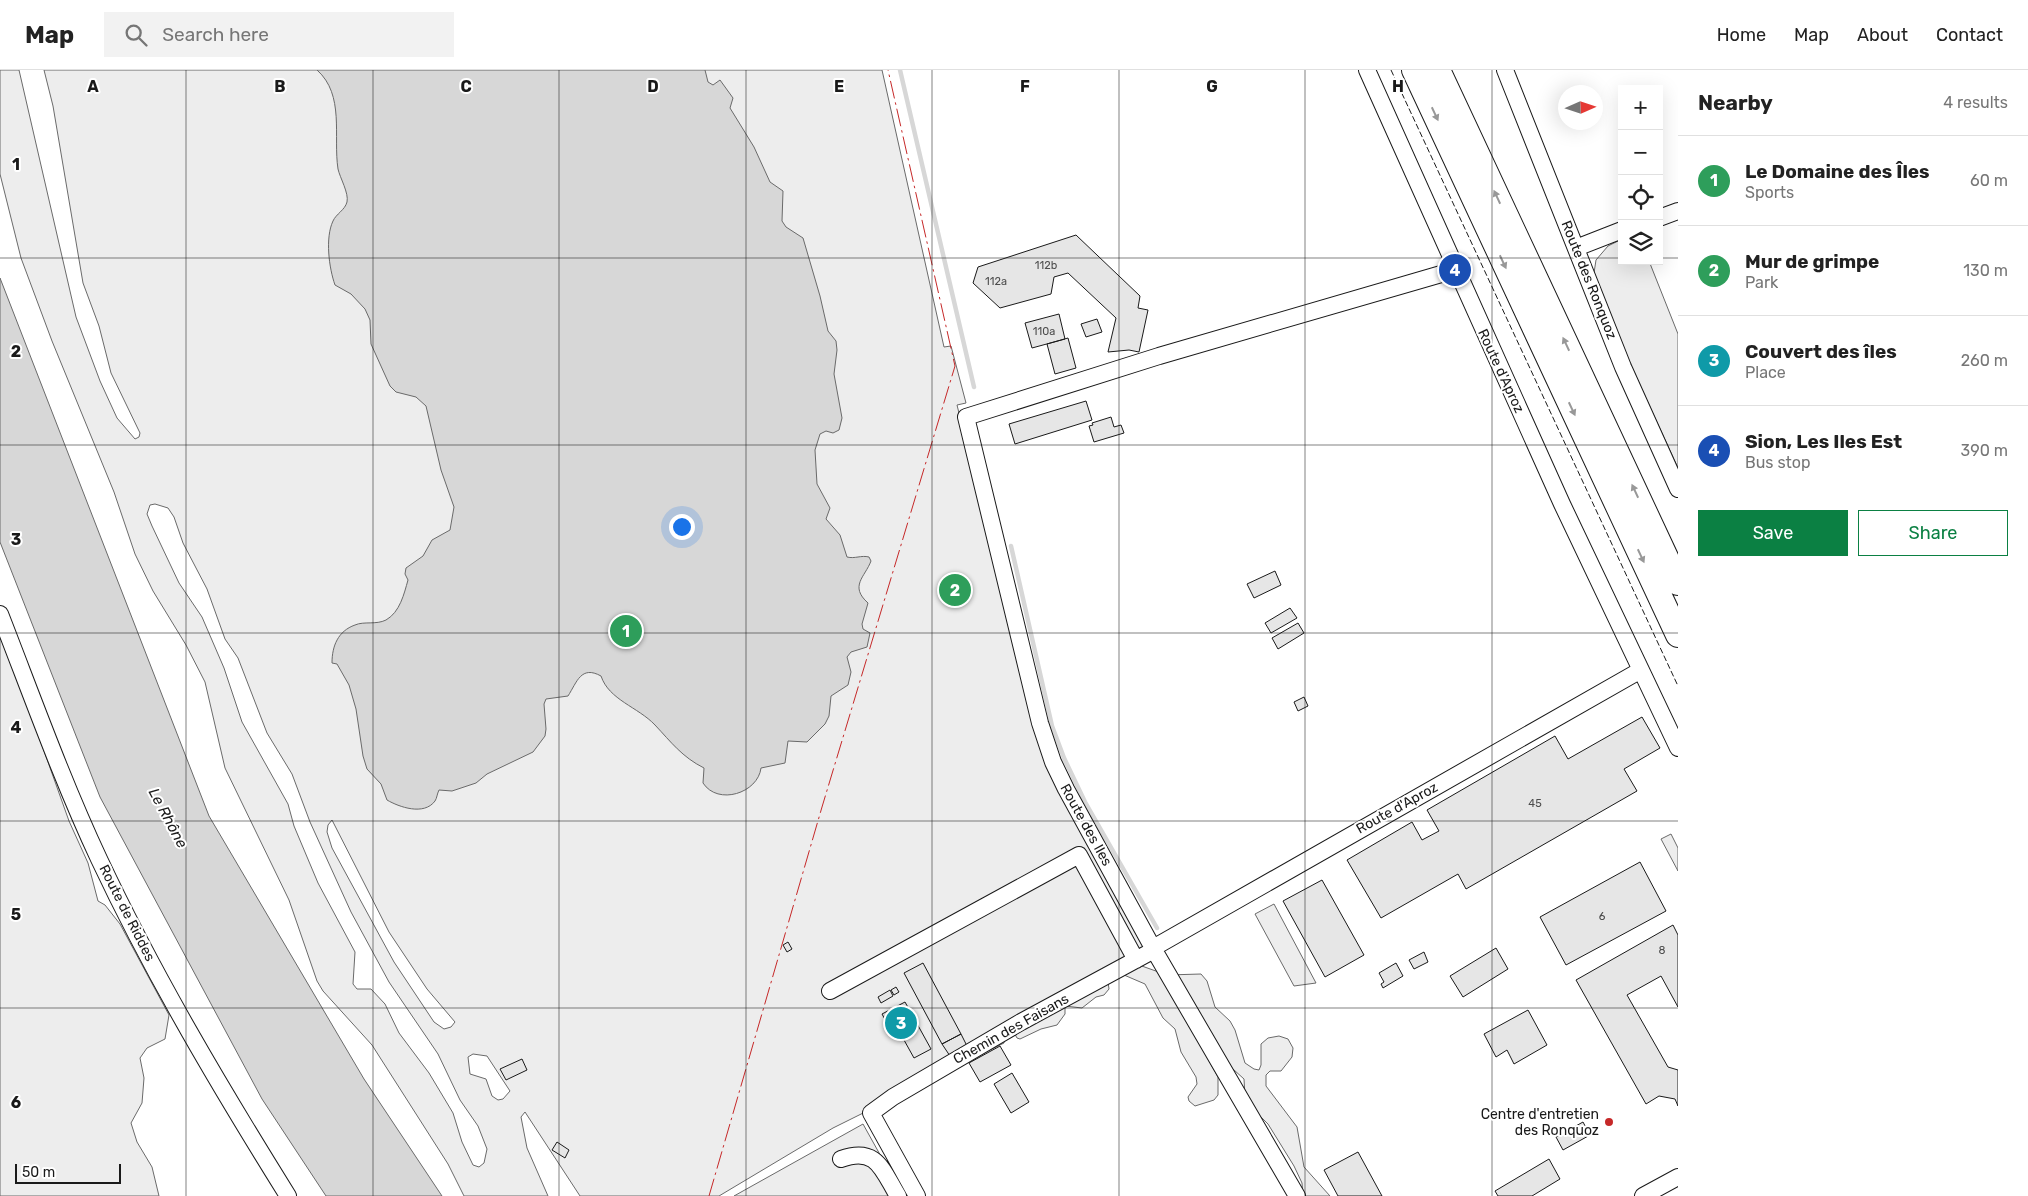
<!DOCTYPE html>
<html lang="en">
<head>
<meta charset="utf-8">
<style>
	:root { --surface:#fff; --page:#f2f2f2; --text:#222; --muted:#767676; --line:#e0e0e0; --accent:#0b8043 }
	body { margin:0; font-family:Rubik,sans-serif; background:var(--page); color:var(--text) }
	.controls { position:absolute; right:15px; top:15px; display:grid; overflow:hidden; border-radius:0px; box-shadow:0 5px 20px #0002 }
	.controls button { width:45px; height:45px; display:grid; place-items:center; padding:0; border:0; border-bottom:1px solid var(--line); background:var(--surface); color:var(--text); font:25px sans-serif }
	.compass { position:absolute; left:1558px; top:15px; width:45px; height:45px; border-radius:50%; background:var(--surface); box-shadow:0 5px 20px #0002; rotate:87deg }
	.scale { position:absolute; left:15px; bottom:12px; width:106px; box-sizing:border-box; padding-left:5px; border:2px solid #1a1a1a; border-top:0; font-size:14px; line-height:18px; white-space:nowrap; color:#1a1a1a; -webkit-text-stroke:4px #fff; paint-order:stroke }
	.you { position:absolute; left:681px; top:456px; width:18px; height:18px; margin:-12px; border:4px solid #fff; border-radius:50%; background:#1a73e8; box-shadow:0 0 0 8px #1a73e833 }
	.badge { display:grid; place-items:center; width:32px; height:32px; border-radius:50%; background:var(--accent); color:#fff; font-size:16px; font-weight:700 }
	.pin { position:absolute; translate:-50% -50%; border:2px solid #fff; box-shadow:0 1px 5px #0006 }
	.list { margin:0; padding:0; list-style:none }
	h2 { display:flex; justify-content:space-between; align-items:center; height:65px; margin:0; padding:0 20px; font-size:21px }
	h2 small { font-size:16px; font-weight:400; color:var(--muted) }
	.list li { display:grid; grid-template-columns:32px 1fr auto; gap:15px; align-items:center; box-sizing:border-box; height:90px; padding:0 20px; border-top:1px solid var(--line) }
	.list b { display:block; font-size:19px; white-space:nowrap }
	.list p { margin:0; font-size:16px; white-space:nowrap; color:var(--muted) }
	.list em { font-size:16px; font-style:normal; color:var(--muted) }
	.actions { display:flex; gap:10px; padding:15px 20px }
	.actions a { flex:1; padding:11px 0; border:1px solid var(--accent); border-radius:0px; text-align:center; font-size:18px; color:var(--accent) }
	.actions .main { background:var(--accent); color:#fff }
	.icon { flex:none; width:28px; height:28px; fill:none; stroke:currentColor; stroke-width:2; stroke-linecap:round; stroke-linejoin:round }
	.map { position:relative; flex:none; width:1678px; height:1126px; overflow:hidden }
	header { display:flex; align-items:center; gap:30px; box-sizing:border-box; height:70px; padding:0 25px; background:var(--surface); border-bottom:1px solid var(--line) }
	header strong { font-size:24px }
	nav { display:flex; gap:28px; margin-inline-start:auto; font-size:18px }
	.search { width:350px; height:45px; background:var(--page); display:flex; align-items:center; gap:12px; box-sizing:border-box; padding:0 18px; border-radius:0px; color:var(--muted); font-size:19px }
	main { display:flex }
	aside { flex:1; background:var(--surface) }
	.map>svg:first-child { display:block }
	.built { fill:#ededed; stroke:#6a6a6a; fill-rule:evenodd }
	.water { fill:#d7d7d7; stroke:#6a6a6a }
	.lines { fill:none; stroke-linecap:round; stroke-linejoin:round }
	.stream { stroke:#d7d7d7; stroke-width:4.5 }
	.building { fill:#e6e6e6; stroke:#1a1a1a }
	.minor-casing { stroke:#1a1a1a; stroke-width:18 }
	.highway-casing { stroke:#1a1a1a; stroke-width:26 }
	.minor { stroke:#fff; stroke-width:16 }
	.highway { stroke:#fff; stroke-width:24 }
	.fence { stroke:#1a1a1a; stroke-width:1; stroke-dasharray:6 2.5; stroke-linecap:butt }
	.power { stroke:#c62828; stroke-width:1; stroke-dasharray:18 4 2.5 4; stroke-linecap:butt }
	.oneway { fill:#989898 }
	.grid { fill:none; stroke:#1a1a1a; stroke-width:1; stroke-opacity:0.55 }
	.poi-dot { fill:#c62828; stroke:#fff; stroke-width:2 }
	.labels { text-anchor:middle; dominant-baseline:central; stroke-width:4; stroke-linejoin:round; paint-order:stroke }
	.number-label { font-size:11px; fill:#4d4d4d }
	.street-label { font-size:14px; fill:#1a1a1a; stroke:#fff }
	.poi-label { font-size:14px; fill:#1a1a1a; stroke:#fff; text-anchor:end }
	.water-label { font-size:15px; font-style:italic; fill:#1a1a1a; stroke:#fff }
	.grid-label { font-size:16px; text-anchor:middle; font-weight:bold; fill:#1a1a1a; stroke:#fff; stroke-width:4; stroke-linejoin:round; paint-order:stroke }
</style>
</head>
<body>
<header>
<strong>Map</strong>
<div class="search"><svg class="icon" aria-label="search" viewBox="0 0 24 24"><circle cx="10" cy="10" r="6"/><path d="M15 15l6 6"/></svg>Search here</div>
<nav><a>Home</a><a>Map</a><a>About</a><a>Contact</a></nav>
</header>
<main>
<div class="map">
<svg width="1678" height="1126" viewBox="0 0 1678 1126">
	<rect width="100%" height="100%" fill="#fff"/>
	<!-- built -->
	<path class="built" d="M 0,0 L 19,0 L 76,247 L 100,311 L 117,348 L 135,369 L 139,367 L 140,363 L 111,303 L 99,256 L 83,213 L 53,36 L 44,0 L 882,0 L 944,277 L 951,276 L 966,333 L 957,335 L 1036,652 L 1145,870 L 1139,895 L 1167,905 L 1201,904 L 1207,911 L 1215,937 L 1230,951 L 1235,960 L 1245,993 L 1254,999 L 1259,1000 L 1261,995 L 1261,974 L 1268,968 L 1279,966 L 1288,969 L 1293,978 L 1292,987 L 1281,1001 L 1270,1001 L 1266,1005 L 1266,1016 L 1297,1057 L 1304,1097 L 1330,1126 L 1303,1126 L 1302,1113 L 1294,1096 L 1268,1054 L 1251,1037 L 1245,1026 L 1244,1009 L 1223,990 L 1209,987 L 1208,989 L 1218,1007 L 1218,1025 L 1214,1030 L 1195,1036 L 1189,1031 L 1188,1027 L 1197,1014 L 1196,1007 L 1181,982 L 1175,959 L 1163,948 L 1145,914 L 1117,902 L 1107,905 L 1109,919 L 1104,925 L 1096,927 L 1082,938 L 1065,936 L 1065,944 L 1057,955 L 1041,959 L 1020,969 L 1017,968 L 1010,955 L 1005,962 L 1004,973 L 833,1058 L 719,1126 L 580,1126 L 525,1042 L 521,1047 L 527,1078 L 548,1126 L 464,1126 L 448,1094 L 372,975 L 323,921 L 317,911 L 289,830 L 225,698 L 205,612 L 186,575 L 153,521 L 135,484 L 114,422 L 52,271 L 21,188 L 0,104 ZM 155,434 L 168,438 L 174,447 L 183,473 L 207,519 L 225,569 L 238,588 L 267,663 L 292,704 L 310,752 L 351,842 L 389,912 L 438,984 L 460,1030 L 478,1056 L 487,1079 L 484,1093 L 479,1097 L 473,1095 L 462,1072 L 453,1043 L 429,1003 L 399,963 L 385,934 L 371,919 L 357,919 L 353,914 L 355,882 L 318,813 L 294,756 L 288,734 L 242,652 L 224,598 L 202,547 L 179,513 L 152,456 L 147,444 L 150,435 ZM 332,750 L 389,862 L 427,919 L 455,952 L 451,957 L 444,959 L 434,952 L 394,892 L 332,778 L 327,762 L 328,755 ZM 473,984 L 487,986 L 510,1021 L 503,1029 L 498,1030 L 492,1026 L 486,1009 L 470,1004 L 468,987 Z
		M 1622,169 L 1622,191 L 1649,191 L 1678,264 L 1678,398 L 1609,248 L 1594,203 L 1596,190 L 1608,176 Z
		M 0,569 L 3,571 L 33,650 L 69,751 L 88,793 L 98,831 L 105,835 L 120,854 L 169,945 L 165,969 L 147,978 L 140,988 L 144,1008 L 142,1033 L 131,1053 L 137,1072 L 152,1097 L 159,1126 L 0,1126 Z
		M 1671,764 L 1678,778 L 1678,801 L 1661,769 Z
		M 1274,834 L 1316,913 L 1294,916 L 1255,844 Z
		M 863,1054 L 903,1126 L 734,1126 Z"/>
	<!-- water -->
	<path class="water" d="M 317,0 L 705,0 L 708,12 L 713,15 L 720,10 L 733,28 L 730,38 L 754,77 L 770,112 L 783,121 L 782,151 L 786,157 L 803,168 L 820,226 L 828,261 L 836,271 L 837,280 L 834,304 L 842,348 L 839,360 L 833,363 L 826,361 L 820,364 L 815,380 L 817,414 L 830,438 L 826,449 L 840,465 L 847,487 C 855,489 861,485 869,487 L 871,491 C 865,507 849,516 868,533 L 862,554 L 863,559 L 870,563 L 867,577 L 851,582 L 847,587 L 851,602 L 848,615 L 831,626 L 829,646 L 825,654 L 807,672 L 788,671 L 785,693 L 761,698 C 758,723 718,736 703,713 L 704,698 C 682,687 671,672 655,655 C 638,637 609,630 601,606 C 581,595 577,612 568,626 L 546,629 L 544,634 L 546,659 L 545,666 L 533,682 L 487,704 L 476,713 L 452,721 L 439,720 C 437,724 437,728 435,731 C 424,746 399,737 387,730 L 381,714 L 367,699 L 363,686 L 356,639 L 349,615 L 337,594 L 332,593 C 332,576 338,561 355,555 C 364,551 376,555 386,550 C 400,542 404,524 408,510 L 405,504 L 406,498 L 423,486 L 432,470 L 450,460 L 454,437 L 441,400 L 426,336 L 416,327 L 396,322 L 390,316 L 371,274 L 370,250 L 365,239 L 351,224 L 335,215 C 329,198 325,168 333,151 C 336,144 345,140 347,132 C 349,123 340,108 338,99 C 333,66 345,25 317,0 Z
		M 0,208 L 209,746 L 364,1009 L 442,1126 L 326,1126 L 262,1029 L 100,727 L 0,472 Z"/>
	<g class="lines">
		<!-- stream -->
		<path class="stream" d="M 900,0 L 974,317
			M 1011,476 L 1052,656 L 1064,688 L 1085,732 L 1157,858"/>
	</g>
	<!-- building -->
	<path class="building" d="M 1076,165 L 1140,226 L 1138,238 L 1148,240 L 1139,282 L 1129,280 L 1108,282 L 1116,248 L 1068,203 L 1054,207 L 1051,224 L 1000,238 L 973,213 L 978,197 Z
		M 1059,244 L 1065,269 L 1032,278 L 1025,253 Z
		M 1097,249 L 1102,262 L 1086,267 L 1081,254 Z
		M 1068,268 L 1076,298 L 1055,304 L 1047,274 Z
		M 1086,331 L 1092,350 L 1015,374 L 1009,354 Z
		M 1111,347 L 1114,357 L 1121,355 L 1124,363 L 1094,372 L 1089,356 L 1093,355 L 1092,353 Z
		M 1275,501 L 1281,515 L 1254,528 L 1247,514 Z
		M 1290,538 L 1297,548 L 1271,563 L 1265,553 Z
		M 1298,553 L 1304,563 L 1278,579 L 1272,568 Z
		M 1304,627 L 1308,636 L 1298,641 L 1294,632 Z
		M 1642,647 L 1660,678 L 1624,699 L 1637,721 L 1466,819 L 1458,804 L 1381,848 L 1347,790 L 1412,752 L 1422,770 L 1439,761 L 1427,740 L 1555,666 L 1568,689 Z
		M 1640,792 L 1666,841 L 1566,895 L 1540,847 Z
		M 1322,810 L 1364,885 L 1325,907 L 1283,831 Z
		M 1673,855 L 1678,865 L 1678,937 L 1661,906 L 1627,925 L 1668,997 L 1678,1000 L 1678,1036 L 1675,1029 L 1659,1026 L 1646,1034 L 1576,910 Z
		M 788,872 L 792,879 L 787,882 L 783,875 Z
		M 1496,878 L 1508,899 L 1463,927 L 1450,906 Z
		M 1424,882 L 1428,892 L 1414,899 L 1409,890 Z
		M 923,893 L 961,964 L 942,974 L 904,903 Z
		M 1396,893 L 1403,906 L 1383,918 L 1381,914 L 1384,912 L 1379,903 Z
		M 896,917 L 899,922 L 894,925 L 891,920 Z
		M 890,920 L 893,926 L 881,933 L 878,927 Z
		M 905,932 L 931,979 L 914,988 L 899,961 L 893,964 L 882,944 Z
		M 1528,940 L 1547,975 L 1514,994 L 1507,980 L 1496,987 L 1484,964 Z
		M 961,964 L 967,976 L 950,986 L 942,974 Z
		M 1000,976 L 1011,995 L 980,1012 L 969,993 Z
		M 522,989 L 527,1000 L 506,1010 L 500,999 Z
		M 1012,1003 L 1029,1032 L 1011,1043 L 994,1014 Z
		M 1583,1052 L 1590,1065 L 1563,1080 L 1556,1067 Z
		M 557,1072 L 569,1080 L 565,1088 L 552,1080 Z
		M 1358,1082 L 1382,1126 L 1338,1126 L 1324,1100 Z
		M 1549,1089 L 1560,1109 L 1532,1126 L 1498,1126 L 1495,1121 Z"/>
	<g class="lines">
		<!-- minor casing -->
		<g class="minor-casing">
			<path id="minor" d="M 1367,0 L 1562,434 L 1678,678
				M 1505,0 L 1623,297 L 1678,419
				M 1659,148 L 1678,141
				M 1576,178 L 1622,160
				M 0,544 C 32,626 62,710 99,789 C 154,906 220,1017 288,1126
				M 1153,878 L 1641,600
				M 830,921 L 1079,785 L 1136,890
				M 841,1089 C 877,1076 882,1100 898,1126
				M 917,1126 L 871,1043 L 893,1027 L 1021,952 L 1154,880
				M 1297,1126 L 1154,880 L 1066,719 L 1053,692 L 1040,653 L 966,347 L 1159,286 L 1455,200
				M 1643,1126 L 1678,1107"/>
		</g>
		<!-- highway casing -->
		<g class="highway-casing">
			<path id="highway" d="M 1414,0 L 1678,565
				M 1438,0 L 1678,513"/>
		</g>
		<!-- minor -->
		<use href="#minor" class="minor"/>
		<!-- highway -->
		<use href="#highway" class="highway"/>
		<!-- fence -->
		<path class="fence" d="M 1391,0 L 1678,616"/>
		<!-- power -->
		<path class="power" d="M 709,1126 L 822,737 L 955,296 L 888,0"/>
	</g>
	<!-- one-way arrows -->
	<defs><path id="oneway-solid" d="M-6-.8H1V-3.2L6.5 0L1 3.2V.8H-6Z" transform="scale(1.25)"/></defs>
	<g class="oneway">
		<use href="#oneway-solid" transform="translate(1435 44) rotate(65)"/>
		<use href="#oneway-solid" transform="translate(1497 127) rotate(-115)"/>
		<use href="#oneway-solid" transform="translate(1503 192) rotate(65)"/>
		<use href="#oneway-solid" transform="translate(1566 274) rotate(-115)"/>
		<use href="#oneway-solid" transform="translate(1572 339) rotate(65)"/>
		<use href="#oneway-solid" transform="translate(1635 421) rotate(-115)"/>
		<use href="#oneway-solid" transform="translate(1641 486) rotate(65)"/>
	</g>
	<!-- grid -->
	<path class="grid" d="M 186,0 L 186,1126M 373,0 L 373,1126M 559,0 L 559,1126M 746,0 L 746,1126M 932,0 L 932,1126M 1119,0 L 1119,1126M 1305,0 L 1305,1126M 1492,0 L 1492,1126M 0,188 L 1622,188M 1659,188 L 1678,188M 0,375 L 1678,375M 0,563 L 1678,563M 0,751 L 1678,751M 0,938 L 1678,938"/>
	<!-- markers -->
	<circle class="poi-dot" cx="1609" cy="1052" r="5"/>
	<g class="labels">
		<!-- number labels -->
		<g class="number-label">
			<text x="1046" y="195">112b</text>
			<text x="996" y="211">112a</text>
			<text x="1044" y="261">110a</text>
			<text x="1535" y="733">45</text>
			<text x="1602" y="846">6</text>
			<text x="1662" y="880">8</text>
		</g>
		<!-- street labels -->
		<g class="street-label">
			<text transform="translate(1589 210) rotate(68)">Route des Ronquoz</text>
			<text transform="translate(1501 301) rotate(65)">Route d'Aproz</text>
			<text transform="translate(1397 738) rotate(-29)">Route d'Aproz</text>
			<text transform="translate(1086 755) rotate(61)">Route des Iles</text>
			<text transform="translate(127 843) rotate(63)">Route de Riddes</text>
			<text transform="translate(1011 959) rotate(-29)">Chemin des Faisans</text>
		</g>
		<!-- poi labels -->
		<g class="poi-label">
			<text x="1599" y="1044">Centre d'entretien<tspan x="1599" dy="16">des Ronquoz</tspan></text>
		</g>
		<!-- water labels -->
		<g class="water-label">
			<text transform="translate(168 748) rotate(62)">Le Rhône</text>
		</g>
	</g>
	<g class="grid-label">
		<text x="93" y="22">A</text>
		<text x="280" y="22">B</text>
		<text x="466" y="22">C</text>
		<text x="653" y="22">D</text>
		<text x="839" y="22">E</text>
		<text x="1025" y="22">F</text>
		<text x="1212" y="22">G</text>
		<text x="1398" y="22">H</text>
		<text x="16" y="100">1</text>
		<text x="16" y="287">2</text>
		<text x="16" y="475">3</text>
		<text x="16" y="663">4</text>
		<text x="16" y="850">5</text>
		<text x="16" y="1038">6</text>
	</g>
</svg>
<div class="controls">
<button>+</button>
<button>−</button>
<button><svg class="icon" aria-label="locate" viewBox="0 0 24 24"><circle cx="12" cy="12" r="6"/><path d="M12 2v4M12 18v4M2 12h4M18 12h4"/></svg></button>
<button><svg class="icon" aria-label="layers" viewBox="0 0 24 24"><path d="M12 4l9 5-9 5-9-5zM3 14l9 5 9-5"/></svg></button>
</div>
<svg class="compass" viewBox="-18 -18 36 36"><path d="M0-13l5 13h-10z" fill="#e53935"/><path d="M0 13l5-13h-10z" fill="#767676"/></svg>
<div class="scale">50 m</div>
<div class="you"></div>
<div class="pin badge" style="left:626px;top:561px;background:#2e9e5b">1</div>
<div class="pin badge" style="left:955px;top:520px;background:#2e9e5b">2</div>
<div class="pin badge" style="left:901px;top:953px;background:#0f9aa8">3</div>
<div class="pin badge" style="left:1455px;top:200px;background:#1a4fb4">4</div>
</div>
<aside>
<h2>Nearby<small>4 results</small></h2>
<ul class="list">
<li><span class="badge" style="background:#2e9e5b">1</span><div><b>Le Domaine des Îles</b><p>Sports</p></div><em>60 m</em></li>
<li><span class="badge" style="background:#2e9e5b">2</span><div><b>Mur de grimpe</b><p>Park</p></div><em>130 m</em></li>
<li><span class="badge" style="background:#0f9aa8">3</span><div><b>Couvert des îles</b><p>Place</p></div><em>260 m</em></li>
<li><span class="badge" style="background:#1a4fb4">4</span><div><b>Sion, Les Iles Est</b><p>Bus stop</p></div><em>390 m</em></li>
</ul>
<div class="actions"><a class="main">Save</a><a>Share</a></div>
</aside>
</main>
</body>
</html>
